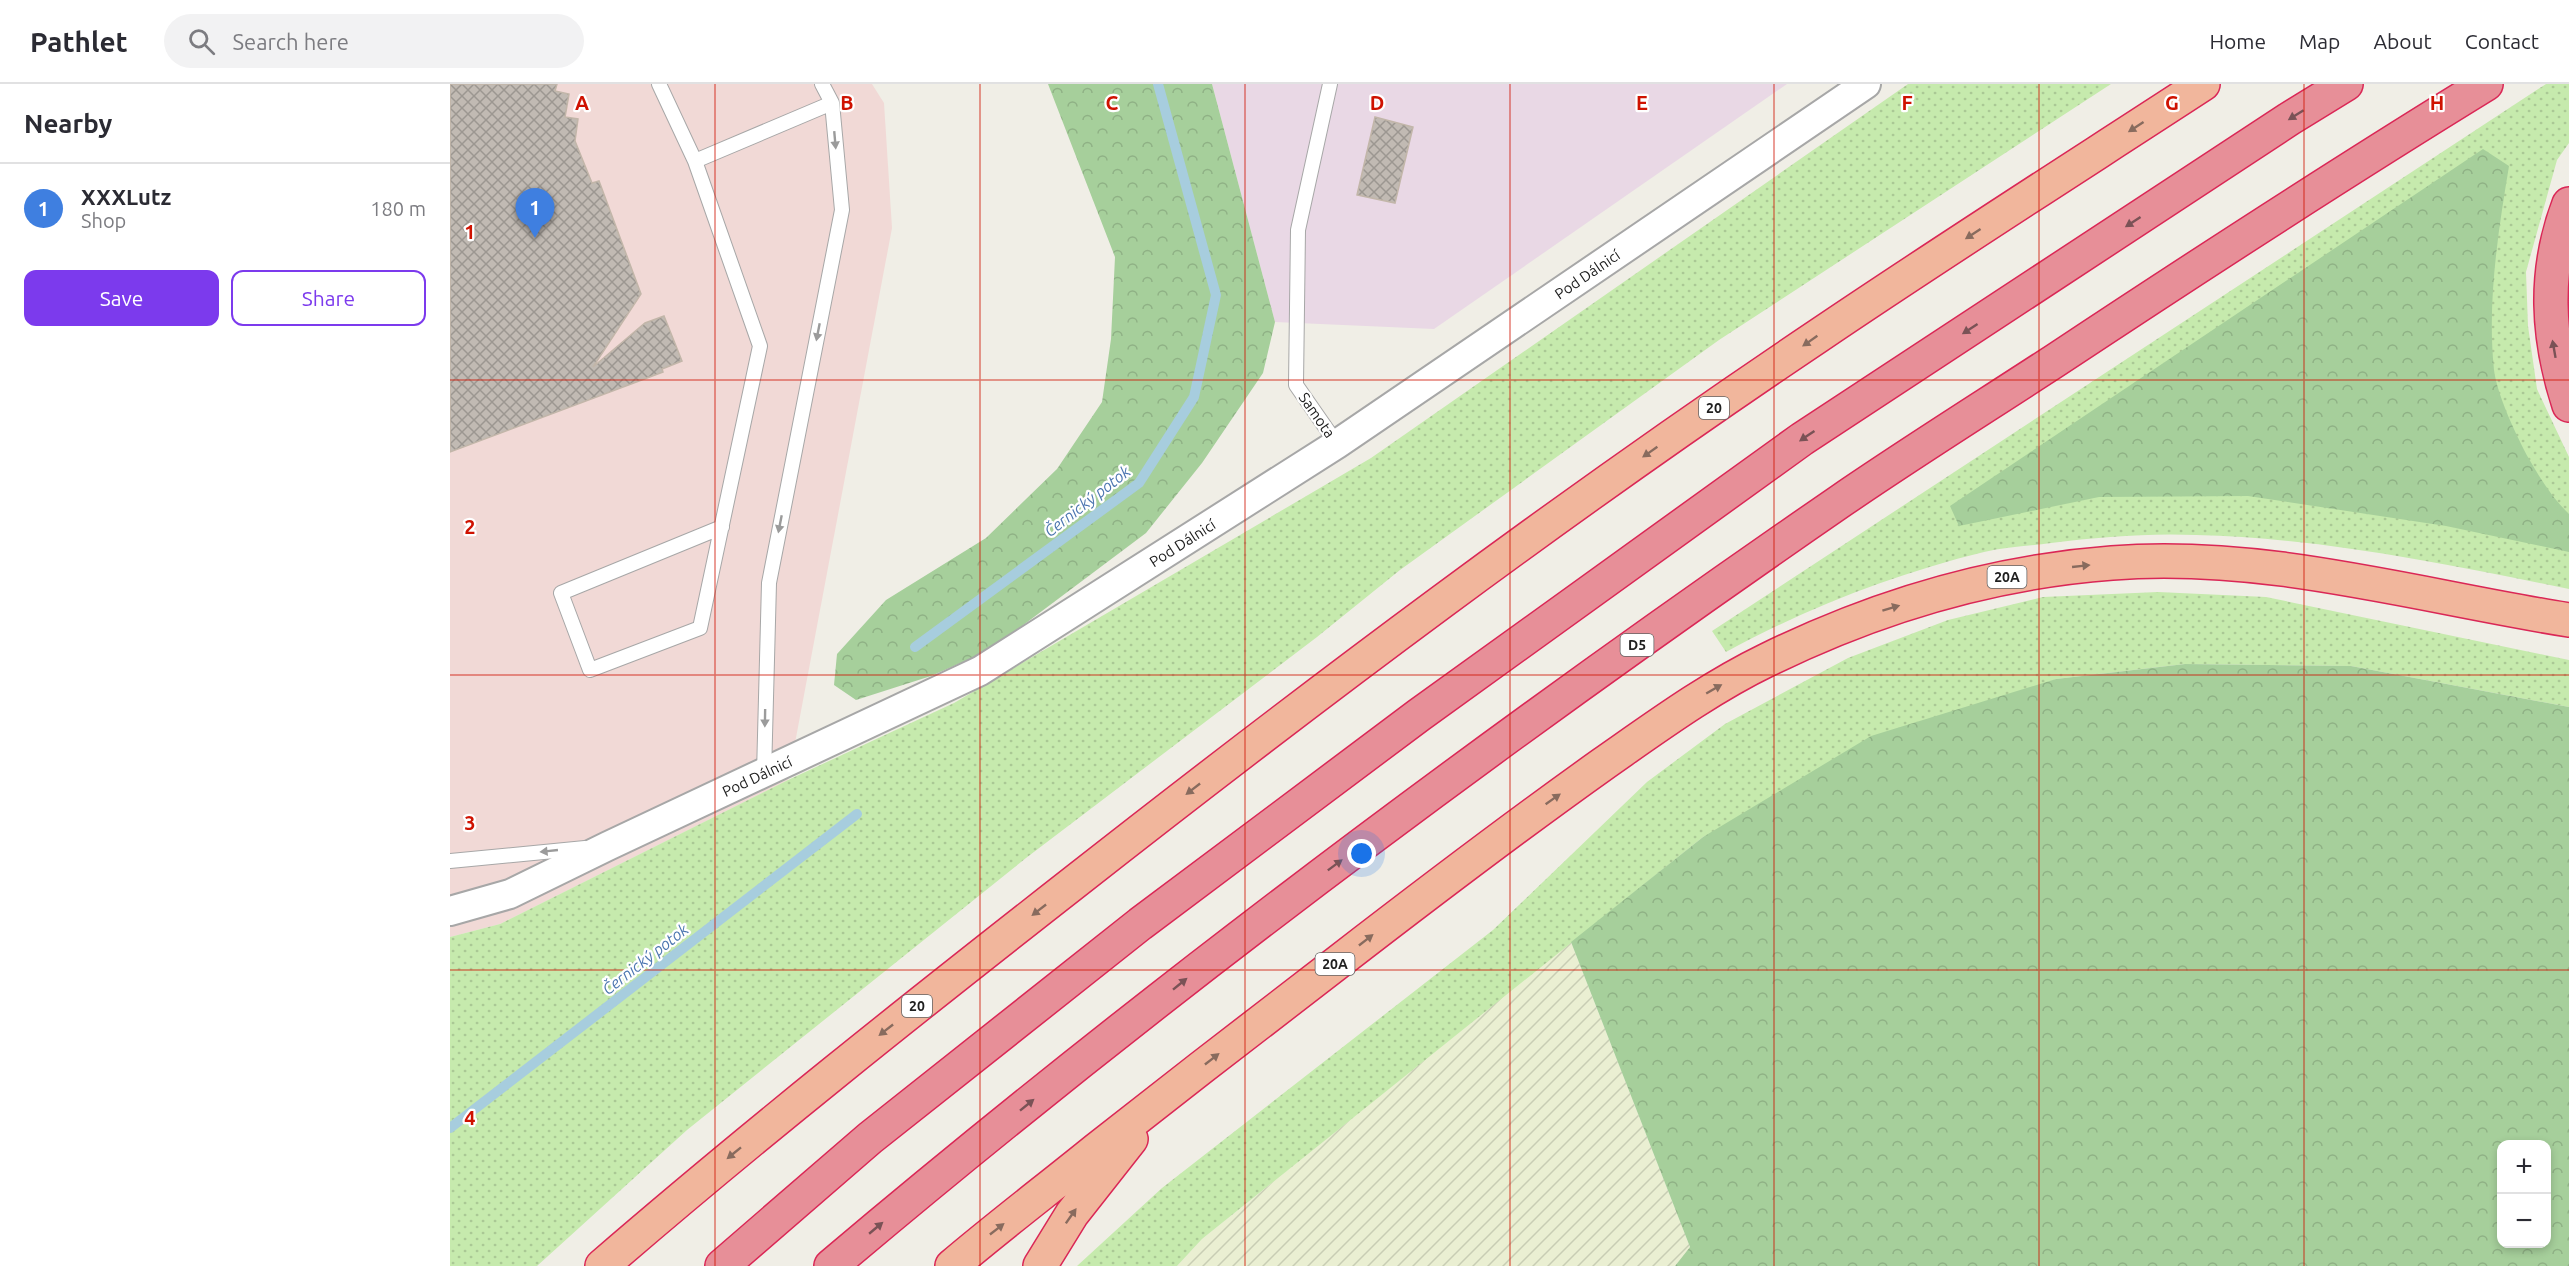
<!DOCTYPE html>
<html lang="en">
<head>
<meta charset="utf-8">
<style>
	:root { --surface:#fff; --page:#f2f2f3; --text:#2b2b33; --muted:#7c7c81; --line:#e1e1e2; --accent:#7c3aed }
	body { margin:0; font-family:Ubuntu,sans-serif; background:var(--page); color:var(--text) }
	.controls { position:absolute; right:18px; bottom:18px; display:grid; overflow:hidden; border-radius:12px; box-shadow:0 3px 9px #0003 }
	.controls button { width:54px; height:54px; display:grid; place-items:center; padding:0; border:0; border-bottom:2px solid var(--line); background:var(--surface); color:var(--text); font:30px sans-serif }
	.you { position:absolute; left:912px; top:770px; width:21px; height:21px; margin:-15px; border:4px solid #fff; border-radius:50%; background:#1a73e8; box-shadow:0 0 0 9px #1a73e833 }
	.badge { display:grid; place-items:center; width:39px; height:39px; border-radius:50%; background:var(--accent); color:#fff; font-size:20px; font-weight:700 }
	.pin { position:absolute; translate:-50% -50px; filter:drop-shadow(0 2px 3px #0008) }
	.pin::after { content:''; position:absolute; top:32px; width:21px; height:18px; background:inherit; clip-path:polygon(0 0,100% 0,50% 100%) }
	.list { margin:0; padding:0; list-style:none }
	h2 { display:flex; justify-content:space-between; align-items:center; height:78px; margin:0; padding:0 24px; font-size:26px }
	h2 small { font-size:20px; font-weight:400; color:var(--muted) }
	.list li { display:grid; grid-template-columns:39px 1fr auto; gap:18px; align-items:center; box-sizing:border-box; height:90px; padding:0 24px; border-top:2px solid var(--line) }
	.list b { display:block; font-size:22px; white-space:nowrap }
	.list p { margin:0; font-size:20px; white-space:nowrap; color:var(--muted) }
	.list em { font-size:20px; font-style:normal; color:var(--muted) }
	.actions { display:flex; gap:12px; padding:18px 24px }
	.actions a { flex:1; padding:14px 0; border:2px solid var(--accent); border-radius:12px; text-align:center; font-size:21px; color:var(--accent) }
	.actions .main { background:var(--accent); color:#fff }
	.icon { flex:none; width:33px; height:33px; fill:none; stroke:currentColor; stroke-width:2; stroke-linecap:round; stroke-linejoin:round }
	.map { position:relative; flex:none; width:2119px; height:1182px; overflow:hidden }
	header { display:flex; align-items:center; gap:36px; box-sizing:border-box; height:84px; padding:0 30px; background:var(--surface); border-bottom:2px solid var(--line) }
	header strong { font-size:28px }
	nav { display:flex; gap:33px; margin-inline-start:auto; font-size:21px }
	.search { width:420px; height:54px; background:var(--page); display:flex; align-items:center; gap:15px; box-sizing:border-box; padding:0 21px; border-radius:33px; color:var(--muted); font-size:22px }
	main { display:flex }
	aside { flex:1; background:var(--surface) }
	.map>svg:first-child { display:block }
	.commercial { fill:#f1d9d6 }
	.industrial { fill:#e9d8e5 }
	.farmland { fill:url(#farmland-furrows) }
	.grass { fill:url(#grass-dots) }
	.forest { fill:url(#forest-crowns); fill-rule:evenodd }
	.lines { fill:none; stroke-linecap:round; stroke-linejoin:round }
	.stream { stroke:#a7cdde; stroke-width:10 }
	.building { fill:url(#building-cross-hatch); stroke:#c2b6a9; stroke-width:1.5 }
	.service-casing { stroke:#a7a7a7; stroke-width:16 }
	.minor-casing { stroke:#a7a7a7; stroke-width:32 }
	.trunk-casing { stroke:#da2756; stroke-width:36 }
	.motorway-casing { stroke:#da2756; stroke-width:36 }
	.service { stroke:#fff; stroke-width:14 }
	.minor { stroke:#fff; stroke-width:28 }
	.trunk { stroke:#f1b69c; stroke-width:33 }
	.motorway { stroke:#e78f98; stroke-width:33 }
	.oneway { fill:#7a5256 }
	.oneway2 { fill:#886b5e }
	.oneway3 { fill:#9b9b9b }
	.grid { fill:none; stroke:#cf1201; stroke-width:1.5; stroke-opacity:0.55 }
	.labels { text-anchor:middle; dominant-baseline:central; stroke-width:4.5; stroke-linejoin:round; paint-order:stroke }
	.shield { fill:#fff; stroke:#636363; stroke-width:1.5 }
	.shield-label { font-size:14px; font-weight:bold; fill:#202020 }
	.street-label { font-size:15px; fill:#202020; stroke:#fff }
	.water-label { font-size:16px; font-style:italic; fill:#4c76b0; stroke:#fff }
	.grid-label { font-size:20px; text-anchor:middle; font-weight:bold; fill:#cf1201; stroke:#fff; stroke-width:4.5; stroke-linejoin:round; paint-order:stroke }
</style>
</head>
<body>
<header>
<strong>Pathlet</strong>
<div class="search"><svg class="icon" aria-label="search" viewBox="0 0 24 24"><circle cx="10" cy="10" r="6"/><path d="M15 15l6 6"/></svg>Search here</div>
<nav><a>Home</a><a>Map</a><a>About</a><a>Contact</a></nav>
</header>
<main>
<aside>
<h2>Nearby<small></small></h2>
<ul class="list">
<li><span class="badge" style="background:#3f7fe0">1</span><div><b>XXXLutz</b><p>Shop</p></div><em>180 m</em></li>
</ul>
<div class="actions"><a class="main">Save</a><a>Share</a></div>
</aside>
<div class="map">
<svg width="2119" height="1182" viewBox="0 0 2119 1182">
	<defs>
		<pattern id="farmland-furrows" width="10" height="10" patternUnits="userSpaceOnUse" patternTransform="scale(1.5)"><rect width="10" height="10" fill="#eaefd2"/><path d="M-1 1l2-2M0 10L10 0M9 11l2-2" fill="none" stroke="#c8cdb4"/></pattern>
		<pattern id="grass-dots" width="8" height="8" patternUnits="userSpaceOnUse" patternTransform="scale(1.5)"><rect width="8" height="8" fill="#c6eaad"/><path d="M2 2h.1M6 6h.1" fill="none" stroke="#aac895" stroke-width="1.8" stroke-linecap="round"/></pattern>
		<pattern id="forest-crowns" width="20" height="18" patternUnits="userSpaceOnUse" patternTransform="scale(1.5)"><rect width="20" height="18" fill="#a6cf9b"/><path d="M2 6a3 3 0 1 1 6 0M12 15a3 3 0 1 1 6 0" fill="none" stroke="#8fb185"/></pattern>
		<pattern id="building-cross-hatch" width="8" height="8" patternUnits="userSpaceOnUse" patternTransform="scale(1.5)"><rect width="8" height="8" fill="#c1bab3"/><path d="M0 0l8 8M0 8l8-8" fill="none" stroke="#9c9791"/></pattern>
	</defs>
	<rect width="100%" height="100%" fill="#f0eee6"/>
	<!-- commercial -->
	<path class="commercial" d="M 0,0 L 422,0 L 434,19 L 442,144 L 338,696 L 50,840 L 0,853 Z"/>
	<!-- industrial -->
	<path class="industrial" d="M 762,0 L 1337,0 L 984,245 L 825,238 Z"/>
	<!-- farmland -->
	<path class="farmland" d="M 1121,858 L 1240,1163 L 1225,1182 L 727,1182 L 752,1155 Z"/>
	<!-- grass -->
	<path class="grass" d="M 1458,0 L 1661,0 L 1269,256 L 950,486 L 867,553 L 576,774 L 237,1046 L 87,1182 L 0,1182 L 0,853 L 50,840 L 338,696 L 504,619 L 921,374 Z
		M 2096,0 L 2119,0 L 2119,59 L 2107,76 L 2076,188 L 2078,242 L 2087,305 L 2119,373 L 2119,505 C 1996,480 1872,454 1746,451 C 1698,449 1649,453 1601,459 C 1579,462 1555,463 1534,468 C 1444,490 1357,524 1276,568 L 1262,547 Z
		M 1708,508 L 1816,513 L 2119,576 L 2119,623 L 1901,582 L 1735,580 L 1606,595 L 1253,753 L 752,1155 L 727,1182 L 627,1182 L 712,1104 L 1043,846 L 1197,698 L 1275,640 L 1398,574 L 1498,536 L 1593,513 Z"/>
	<!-- forest -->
	<path class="forest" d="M 598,0 L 762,0 L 825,238 L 813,289 L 752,379 L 696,449 L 540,566 L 481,592 L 406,616 L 384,601 L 387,570 L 436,516 L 536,454 L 607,385 L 652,318 L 661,255 L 665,173 Z
		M 2033,65 L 2059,82 C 2048,149 2037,218 2044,286 C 2047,311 2067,353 2079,375 C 2092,397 2101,412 2119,430 L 2119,468 L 1996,442 L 1798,412 L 1649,413 L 1509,442 L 1500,422 Z
		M 1735,580 L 1901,582 L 2119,623 L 2119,1182 L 1225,1182 L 1240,1163 L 1121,858 L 1253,753 L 1421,652 L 1606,595 ZM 2052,1060 L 2096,1060 L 2096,1160 L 2052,1160 Z"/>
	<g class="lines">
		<!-- stream -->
		<path class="stream" d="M 465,563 L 689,399 L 744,313 L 766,211 L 708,0
			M 0,1044 L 407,730"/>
	</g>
	<!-- building -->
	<path class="building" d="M 0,0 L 107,0 L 105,7 L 119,10 L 115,33 L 128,35 L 125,57 L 142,99 L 149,97 L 191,210 L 143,283 L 195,239 L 214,232 L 232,277 L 212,285 L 213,288 L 0,368 Z
		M 925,33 L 963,43 L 945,119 L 907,111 Z"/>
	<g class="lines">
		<!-- service casing -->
		<g class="service-casing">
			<path id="service" d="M 209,0 L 245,77 L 310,262 L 250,544 L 140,586 L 111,509 L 272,443
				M 880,0 L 848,146 L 846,301 L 887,360
				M 245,77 L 382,19
				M 314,690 L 319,499 L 392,126 L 382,19 L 372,0
				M 0,777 L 135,764"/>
		</g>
		<!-- minor casing -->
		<g class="minor-casing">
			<g id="minor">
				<path id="s1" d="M 0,827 L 60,810 L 158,762 L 530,587 L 887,360 L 1416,0"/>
			</g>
		</g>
		<!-- trunk casing -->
		<g class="trunk-casing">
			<path id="trunk" d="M 152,1182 C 306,1049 465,923 626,797 C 867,608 1113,423 1368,252 C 1495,166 1624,84 1753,0
				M 502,1182 C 549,1142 598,1105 646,1066 C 726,1003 806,941 887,879 C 975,811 1063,744 1153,680 C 1206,643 1259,604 1317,576 C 1425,523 1541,488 1662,479 C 1816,467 1968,512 2119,536
				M 590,1182 L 622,1130 L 681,1055"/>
		</g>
		<!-- motorway casing -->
		<g class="motorway-casing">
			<path id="motorway" d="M 2119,120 C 2093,188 2097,253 2119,321
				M 272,1182 L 420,1054 L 690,840 L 969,631 L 1352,355 L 1839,35 L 1896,0
				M 381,1182 C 704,909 1044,656 1392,416 C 1462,368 1534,323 1606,276 C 1748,182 1891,89 2036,0"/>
		</g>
		<!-- service -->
		<use href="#service" class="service"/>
		<!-- minor -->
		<use href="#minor" class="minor"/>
		<!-- trunk -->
		<use href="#trunk" class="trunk"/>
		<!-- motorway -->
		<use href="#motorway" class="motorway"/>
	</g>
	<!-- one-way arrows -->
	<defs><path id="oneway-solid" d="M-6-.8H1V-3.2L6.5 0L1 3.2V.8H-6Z" transform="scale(1.5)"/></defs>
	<g class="oneway">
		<use href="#oneway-solid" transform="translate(1846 31) rotate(148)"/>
		<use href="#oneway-solid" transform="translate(1683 138) rotate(147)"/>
		<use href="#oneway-solid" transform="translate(1520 245) rotate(147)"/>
		<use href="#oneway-solid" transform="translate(2104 265) rotate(-100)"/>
		<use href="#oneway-solid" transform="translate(1357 352) rotate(146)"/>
		<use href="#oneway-solid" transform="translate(885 781) rotate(-37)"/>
		<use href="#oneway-solid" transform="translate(730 900) rotate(-39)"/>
		<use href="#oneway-solid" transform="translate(577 1021) rotate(-39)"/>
		<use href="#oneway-solid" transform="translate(426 1144) rotate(-40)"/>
	</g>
	<g class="oneway2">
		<use href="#oneway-solid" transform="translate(1686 43) rotate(147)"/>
		<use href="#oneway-solid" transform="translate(1523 150) rotate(147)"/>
		<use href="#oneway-solid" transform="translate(1360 257) rotate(145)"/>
		<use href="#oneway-solid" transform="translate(1200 368) rotate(145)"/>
		<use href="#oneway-solid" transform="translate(1631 482) rotate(-6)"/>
		<use href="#oneway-solid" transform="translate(1441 524) rotate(-17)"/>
		<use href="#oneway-solid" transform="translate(1264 605) rotate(-30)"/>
		<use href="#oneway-solid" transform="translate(743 705) rotate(142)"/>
		<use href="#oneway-solid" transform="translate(1103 715) rotate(-35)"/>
		<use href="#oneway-solid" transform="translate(589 826) rotate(142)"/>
		<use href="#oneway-solid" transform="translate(916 856) rotate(-38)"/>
		<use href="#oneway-solid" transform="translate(436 946) rotate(142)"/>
		<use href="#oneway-solid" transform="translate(762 975) rotate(-38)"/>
		<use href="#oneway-solid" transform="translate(284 1069) rotate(141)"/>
		<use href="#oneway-solid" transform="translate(621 1132) rotate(-55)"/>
		<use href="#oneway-solid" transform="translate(547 1145) rotate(-38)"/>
	</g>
	<g class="oneway3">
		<use href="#oneway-solid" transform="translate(385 56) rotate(85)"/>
		<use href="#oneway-solid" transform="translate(368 248) rotate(101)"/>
		<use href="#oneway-solid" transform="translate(330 440) rotate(101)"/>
		<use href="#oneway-solid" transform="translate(315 634) rotate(91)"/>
		<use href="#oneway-solid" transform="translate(99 767) rotate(174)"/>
	</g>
	<!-- grid -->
	<path class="grid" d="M 265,0 L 265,1182M 530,0 L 530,1182M 795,0 L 795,1182M 1060,0 L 1060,1182M 1324,0 L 1324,1182M 1589,0 L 1589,1182M 1854,0 L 1854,1182M 0,296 L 2119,296M 0,591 L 2119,591M 0,886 L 2119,886"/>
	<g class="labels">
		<!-- shield labels -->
		<g class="shield">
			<rect x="1249" y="313" width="30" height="22" rx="4.5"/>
			<rect x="1537.5" y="482" width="39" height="22" rx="4.5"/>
			<rect x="1170.5" y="550" width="33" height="22" rx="4.5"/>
			<rect x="865.5" y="869" width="39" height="22" rx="4.5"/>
			<rect x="452" y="911" width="30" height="22" rx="4.5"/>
		</g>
		<g class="shield-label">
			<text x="1264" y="324">20</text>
			<text x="1557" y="493">20A</text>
			<text x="1187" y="561">D5</text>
			<text x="885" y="880">20A</text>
			<text x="467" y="922">20</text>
		</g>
		<!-- street labels -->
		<g class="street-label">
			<text stroke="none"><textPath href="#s1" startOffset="1308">Pod Dálnicí</textPath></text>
			<text transform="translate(867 331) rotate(55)">Samota</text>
			<text stroke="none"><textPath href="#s1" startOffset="822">Pod Dálnicí</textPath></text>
			<text stroke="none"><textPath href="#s1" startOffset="336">Pod Dálnicí</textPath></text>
		</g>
		<!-- water labels -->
		<g class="water-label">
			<text transform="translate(637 417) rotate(-38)">Černický potok</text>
			<text transform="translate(195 875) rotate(-38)">Černický potok</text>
		</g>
	</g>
	<g class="grid-label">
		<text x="132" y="26">A</text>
		<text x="397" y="26">B</text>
		<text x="662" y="26">C</text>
		<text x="927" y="26">D</text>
		<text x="1192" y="26">E</text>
		<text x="1457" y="26">F</text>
		<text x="1722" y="26">G</text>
		<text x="1987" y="26">H</text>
		<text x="20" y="155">1</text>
		<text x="20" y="450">2</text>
		<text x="20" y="746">3</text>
		<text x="20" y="1041">4</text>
	</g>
</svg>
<div class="controls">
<button>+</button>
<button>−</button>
</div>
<div class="you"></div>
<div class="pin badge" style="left:85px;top:154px;background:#3f7fe0">1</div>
</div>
</main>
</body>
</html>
